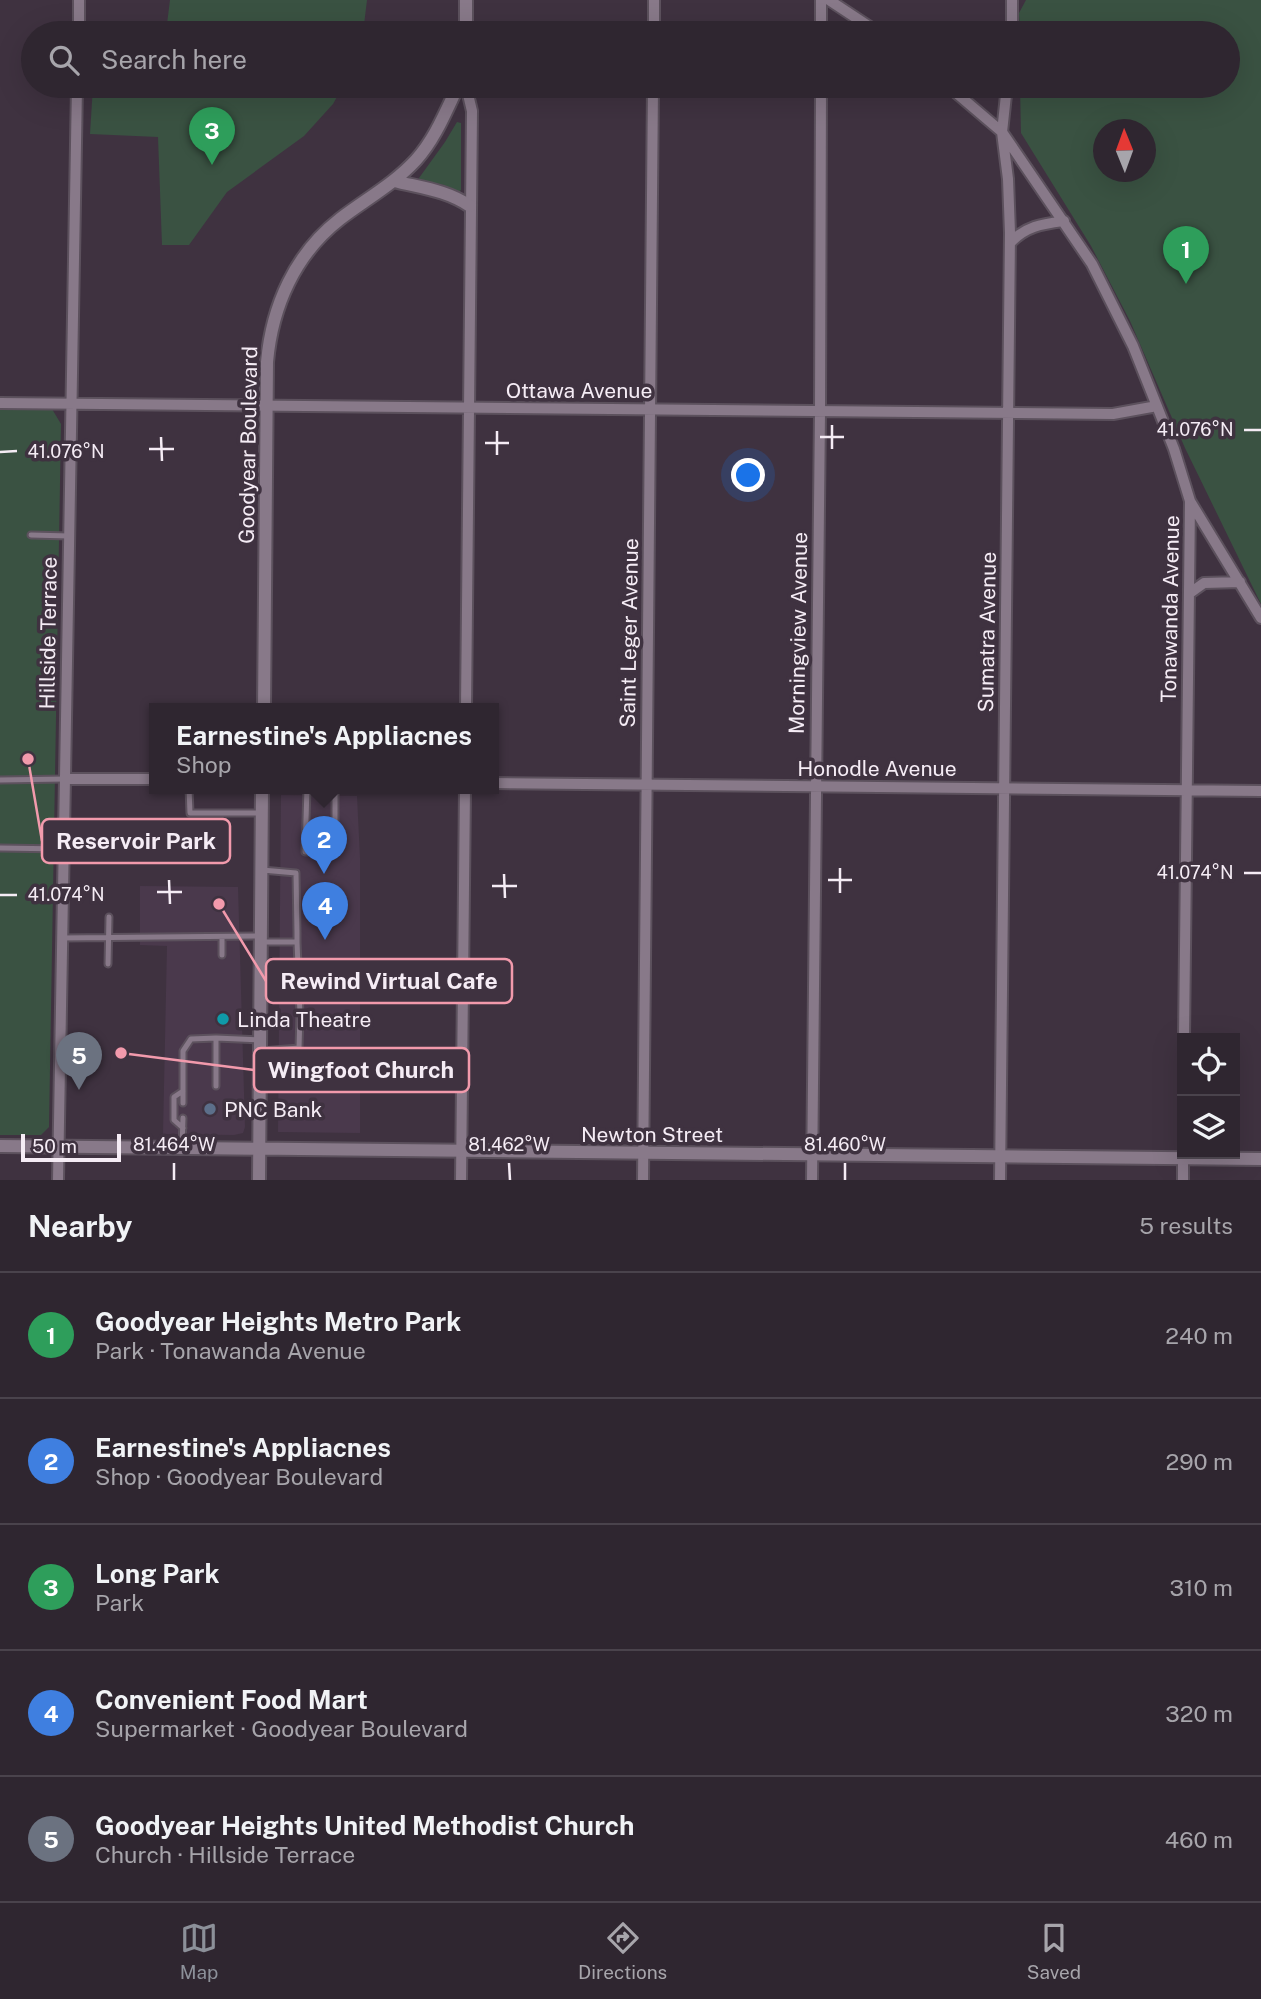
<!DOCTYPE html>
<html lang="en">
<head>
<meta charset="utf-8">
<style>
	:root { --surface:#2f2630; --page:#3b323c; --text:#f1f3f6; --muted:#a7a5ab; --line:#4a434c; --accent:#8c9099 }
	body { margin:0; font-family:"Public Sans",sans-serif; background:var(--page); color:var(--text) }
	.controls { position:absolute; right:21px; bottom:21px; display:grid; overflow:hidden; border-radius:0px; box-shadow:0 7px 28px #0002 }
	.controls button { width:63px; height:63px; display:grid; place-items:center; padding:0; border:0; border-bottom:2px solid var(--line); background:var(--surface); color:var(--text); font:35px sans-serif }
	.compass { position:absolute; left:1093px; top:119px; width:63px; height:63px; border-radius:50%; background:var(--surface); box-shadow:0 7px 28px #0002; rotate:359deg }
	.scale { position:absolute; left:21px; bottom:18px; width:100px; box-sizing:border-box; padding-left:7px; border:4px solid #f5ecf5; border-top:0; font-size:19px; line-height:24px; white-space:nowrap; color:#f5ecf5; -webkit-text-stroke:5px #3f3240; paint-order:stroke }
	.you { position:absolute; left:749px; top:476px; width:24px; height:24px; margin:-18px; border:5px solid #fff; border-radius:50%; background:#1a73e8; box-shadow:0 0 0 10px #1a73e833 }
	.badge { display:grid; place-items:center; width:46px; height:46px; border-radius:50%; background:var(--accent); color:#fff; font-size:23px; font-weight:700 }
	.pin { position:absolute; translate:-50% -58px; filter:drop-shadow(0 2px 4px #0008) }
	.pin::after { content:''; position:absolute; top:37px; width:24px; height:21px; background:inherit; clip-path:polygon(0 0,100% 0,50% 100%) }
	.popup { position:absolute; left:149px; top:703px; width:350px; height:91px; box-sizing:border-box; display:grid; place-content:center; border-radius:0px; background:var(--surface); filter:drop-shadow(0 2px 5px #0005); font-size:23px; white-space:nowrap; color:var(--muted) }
	.popup b { font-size:26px; color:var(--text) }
	.popup::after { content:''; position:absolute; left:50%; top:100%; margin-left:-14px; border:14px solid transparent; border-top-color:var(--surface) }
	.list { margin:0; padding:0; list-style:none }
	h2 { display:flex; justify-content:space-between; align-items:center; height:91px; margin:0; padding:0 28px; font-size:30px }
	h2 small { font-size:23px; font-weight:400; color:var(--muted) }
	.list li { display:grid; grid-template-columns:46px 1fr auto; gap:21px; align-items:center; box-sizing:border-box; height:126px; padding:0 28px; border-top:2px solid var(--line) }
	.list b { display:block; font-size:26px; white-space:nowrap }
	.list p { margin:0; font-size:23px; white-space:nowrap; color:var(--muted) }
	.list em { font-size:23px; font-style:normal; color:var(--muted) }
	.icon { flex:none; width:38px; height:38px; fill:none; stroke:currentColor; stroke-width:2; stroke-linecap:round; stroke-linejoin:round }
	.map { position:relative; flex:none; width:1261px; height:1180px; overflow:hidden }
	.search { position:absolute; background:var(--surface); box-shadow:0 7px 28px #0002; left:21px; right:21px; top:21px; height:77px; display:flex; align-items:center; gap:18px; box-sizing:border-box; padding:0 24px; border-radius:38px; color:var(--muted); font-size:26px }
	.sheet { height:721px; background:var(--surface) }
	nav { display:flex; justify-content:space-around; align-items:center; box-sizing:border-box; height:98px; border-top:2px solid var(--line); background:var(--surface); font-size:19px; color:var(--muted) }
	nav a { display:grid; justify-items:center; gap:4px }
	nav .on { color:var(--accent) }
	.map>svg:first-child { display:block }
	.built { fill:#4a394c }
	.green { fill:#3a5242; fill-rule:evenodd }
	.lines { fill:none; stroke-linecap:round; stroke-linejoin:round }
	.service-casing { stroke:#5c515d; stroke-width:9 }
	.minor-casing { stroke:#5c515d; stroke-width:14 }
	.tertiary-casing { stroke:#5c515d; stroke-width:16 }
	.service { stroke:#887989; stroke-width:5 }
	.minor { stroke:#887989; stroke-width:10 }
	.tertiary { stroke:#887989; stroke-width:12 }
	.ticks { fill:none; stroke:#f5ecf5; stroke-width:2.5 }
	.culture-dot { fill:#0f9aa8; stroke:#3f3240; stroke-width:2.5 }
	.service-dot { fill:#5c6f8a; stroke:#3f3240; stroke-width:2.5 }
	.labels { text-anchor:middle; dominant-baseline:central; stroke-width:7; stroke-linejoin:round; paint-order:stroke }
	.street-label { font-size:21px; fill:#f5ecf5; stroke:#3f3240 }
	.poi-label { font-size:21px; fill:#f5ecf5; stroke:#3f3240; text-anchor:start }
	.ticks-label { font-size:18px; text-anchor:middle; fill:#f5ecf5; stroke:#3f3240; stroke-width:7; stroke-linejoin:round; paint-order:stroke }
	.leader { fill:none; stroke:#f29aac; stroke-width:2.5 }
	.callout-dot { fill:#f29aac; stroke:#3f3240; stroke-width:2.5 }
	.callout { fill:#3f3240; stroke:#f29aac; stroke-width:2.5 }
	.callout-label { font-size:23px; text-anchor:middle; font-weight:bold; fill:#f5ecf5 }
</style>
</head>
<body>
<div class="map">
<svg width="1261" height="1180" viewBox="0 0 1261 1180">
	<rect width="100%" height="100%" fill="#3f3240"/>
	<!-- built -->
	<path class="built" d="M 281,795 L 357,796 L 360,858 L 360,1133 L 278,1132 Z
		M 140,886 L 238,887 L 245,1127 L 243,1133 L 234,1135 L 163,1134 L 167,946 L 140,945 Z"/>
	<!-- green -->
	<path class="green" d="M 170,0 L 367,0 L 363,33 L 152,33 L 166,32 Z
		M 1026,0 L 1261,0 L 1261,604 L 1185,448 L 1130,321 L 1091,246 L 1021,133 L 1020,86 L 1228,86 L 1228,33 L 1020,33 L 1019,13 ZM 1104,130 L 1146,130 L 1146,172 L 1104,172 Z
		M 93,86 L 343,86 L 333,104 L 304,136 L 227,192 L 189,245 L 162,245 L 158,137 L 90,134 Z
		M 457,122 L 461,123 L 461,190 L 457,193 L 444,185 L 420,180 L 419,178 L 445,142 Z
		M 0,409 L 52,409 L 61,424 L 49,1127 L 41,1135 L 0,1135 Z"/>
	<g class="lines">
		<!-- service casing -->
		<g class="service-casing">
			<path id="service" d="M 31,535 L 69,536
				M 0,780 L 65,779
				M 189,788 L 190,813 L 260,813
				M 307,788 L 305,852 L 335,852 L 335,788
				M 0,848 L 63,849
				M 62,938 L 261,936
				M 261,942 L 297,942 L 297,933 L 296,873 L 262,870
				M 222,955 L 222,937
				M 108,964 L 109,917
				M 261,967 L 298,969
				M 262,1051 L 299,1048 L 300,1014 L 297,942
				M 216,1086 L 216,1038 L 261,1040
				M 183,1103 L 183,1051 L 191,1039 L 216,1038
				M 183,1128 L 174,1120 L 174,1097 L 183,1091
				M 182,1147 L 183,1118"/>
		</g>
		<!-- minor casing -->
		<g class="minor-casing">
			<path id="minor" d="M 829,0 L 879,33
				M 79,33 L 79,0
				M 654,33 L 654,0
				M 821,33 L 821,0
				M 1012,33 L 1012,0
				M 466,86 L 472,111 L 466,708
				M 948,86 L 1002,132 L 1092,264 L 1133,346 L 1174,449 L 1190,501 L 1184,1038
				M 1010,243 C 1026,226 1042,224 1064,221
				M 0,403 L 1113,414 L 1157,406
				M 1190,501 L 1261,618
				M 1190,593 L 1204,583 L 1240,582
				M 65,779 L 154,779
				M 494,783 L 1261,791
				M 58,1180 L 77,86
				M 461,1180 L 465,788
				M 643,1180 L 653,86
				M 812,1180 L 820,411 L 821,86
				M 1000,1180 L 1010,233 L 1008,179 L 1002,132 L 1007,86
				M 1183,1180 L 1183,1154"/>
		</g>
		<!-- tertiary casing -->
		<g class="tertiary-casing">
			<path id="tertiary" d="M 466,33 L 466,0
				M 394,181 C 422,188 446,190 470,206
				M 264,708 L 267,362 C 272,306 295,254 340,219 C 366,199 394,184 416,160 C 435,139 446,111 458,86
				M 0,1146 L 1261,1159
				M 259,1180 L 262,788"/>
		</g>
		<!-- service -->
		<use href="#service" class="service"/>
		<!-- minor -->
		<use href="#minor" class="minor"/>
		<!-- tertiary -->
		<use href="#tertiary" class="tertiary"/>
	</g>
	<!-- ticks -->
	<path class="ticks" d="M 832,425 L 832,449M 1244,430 L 1261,430M 497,431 L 497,455M 161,437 L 162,461M 820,437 L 844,437M 485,443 L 509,443M 149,449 L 174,449M 0,452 L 17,451M 840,868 L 840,893M 1244,873 L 1261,873M 504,874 L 505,898M 169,880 L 170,904M 828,880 L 852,880M 492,886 L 517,886M 157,892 L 182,892M 0,895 L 17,895M 174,1163 L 174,1180M 509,1163 L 510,1180M 845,1163 L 845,1180"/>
	<!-- markers -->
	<circle class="culture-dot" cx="223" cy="1019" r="7"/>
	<circle class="service-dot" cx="210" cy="1109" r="7"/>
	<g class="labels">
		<!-- street labels -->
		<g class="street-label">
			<text x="579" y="390">Ottawa Avenue</text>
			<text transform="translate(248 445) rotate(-89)">Goodyear Boulevard</text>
			<text transform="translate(1170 609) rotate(-89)">Tonawanda Avenue</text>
			<text transform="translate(987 632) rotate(-89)">Sumatra Avenue</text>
			<text transform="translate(48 633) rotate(-89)">Hillside Terrace</text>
			<text transform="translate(629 633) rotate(-89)">Saint Leger Avenue</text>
			<text transform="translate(798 633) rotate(-89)">Morningview Avenue</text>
			<text x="877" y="768">Honodle Avenue</text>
			<text x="652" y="1134">Newton Street</text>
		</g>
		<!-- poi labels -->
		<g class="poi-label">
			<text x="237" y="1019">Linda Theatre</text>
			<text x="224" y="1109">PNC Bank</text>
		</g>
	</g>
	<g class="ticks-label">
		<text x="1195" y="436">41.076°N</text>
		<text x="66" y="458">41.076°N</text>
		<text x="1195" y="879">41.074°N</text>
		<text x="66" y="901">41.074°N</text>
		<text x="174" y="1151">81.464°W</text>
		<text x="509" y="1151">81.462°W</text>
		<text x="845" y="1151">81.460°W</text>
	</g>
	<!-- callouts -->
	<path class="leader" d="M28 759L42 841M219 904L266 981M121 1053L254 1070"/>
	<g class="callout-dot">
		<circle cx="28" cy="759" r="7"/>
		<circle cx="219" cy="904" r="7"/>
		<circle cx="121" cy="1053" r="7"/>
	</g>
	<g class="callout">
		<rect x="42" y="819" width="188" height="44" rx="7"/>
		<rect x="266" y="959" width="246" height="44" rx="7"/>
		<rect x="254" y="1048" width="215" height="44" rx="7"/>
	</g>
	<g class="callout-label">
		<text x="136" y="849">Reservoir Park</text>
		<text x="389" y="989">Rewind Virtual Cafe</text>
		<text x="361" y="1078">Wingfoot Church</text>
	</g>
</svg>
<div class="controls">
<button><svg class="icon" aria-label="locate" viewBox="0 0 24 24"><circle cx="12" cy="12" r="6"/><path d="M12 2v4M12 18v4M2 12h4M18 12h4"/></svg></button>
<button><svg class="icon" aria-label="layers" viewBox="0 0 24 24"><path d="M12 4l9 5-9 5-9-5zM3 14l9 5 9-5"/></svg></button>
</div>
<svg class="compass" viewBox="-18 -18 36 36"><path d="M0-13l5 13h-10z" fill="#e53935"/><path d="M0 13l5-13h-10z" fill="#a7a5ab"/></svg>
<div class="scale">50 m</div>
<div class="you"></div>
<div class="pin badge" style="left:1186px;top:284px;background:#2e9e5b">1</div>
<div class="pin badge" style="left:324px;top:874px;background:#3f7fe0">2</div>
<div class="popup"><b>Earnestine's Appliacnes</b>Shop</div>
<div class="pin badge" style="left:212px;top:165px;background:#2e9e5b">3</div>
<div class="pin badge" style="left:325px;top:940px;background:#3f7fe0">4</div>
<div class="pin badge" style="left:79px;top:1090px;background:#6b7280">5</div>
<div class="search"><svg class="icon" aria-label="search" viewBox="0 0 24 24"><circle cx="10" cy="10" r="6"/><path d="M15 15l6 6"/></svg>Search here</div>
</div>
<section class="sheet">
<h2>Nearby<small>5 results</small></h2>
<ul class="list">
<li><span class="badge" style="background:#2e9e5b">1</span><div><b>Goodyear Heights Metro Park</b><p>Park · Tonawanda Avenue</p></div><em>240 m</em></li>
<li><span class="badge" style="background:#3f7fe0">2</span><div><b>Earnestine's Appliacnes</b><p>Shop · Goodyear Boulevard</p></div><em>290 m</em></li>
<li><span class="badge" style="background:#2e9e5b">3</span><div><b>Long Park</b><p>Park</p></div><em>310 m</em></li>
<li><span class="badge" style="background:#3f7fe0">4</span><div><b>Convenient Food Mart</b><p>Supermarket · Goodyear Boulevard</p></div><em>320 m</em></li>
<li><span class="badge" style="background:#6b7280">5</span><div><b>Goodyear Heights United Methodist Church</b><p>Church · Hillside Terrace</p></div><em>460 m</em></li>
</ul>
</section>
<nav>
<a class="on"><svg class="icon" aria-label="map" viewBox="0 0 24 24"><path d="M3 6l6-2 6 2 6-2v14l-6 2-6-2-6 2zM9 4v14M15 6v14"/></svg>Map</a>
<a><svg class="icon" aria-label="directions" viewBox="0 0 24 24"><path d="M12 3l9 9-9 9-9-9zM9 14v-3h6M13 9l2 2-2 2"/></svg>Directions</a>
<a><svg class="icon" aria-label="saved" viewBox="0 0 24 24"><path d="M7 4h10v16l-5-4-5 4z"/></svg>Saved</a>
</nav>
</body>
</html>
